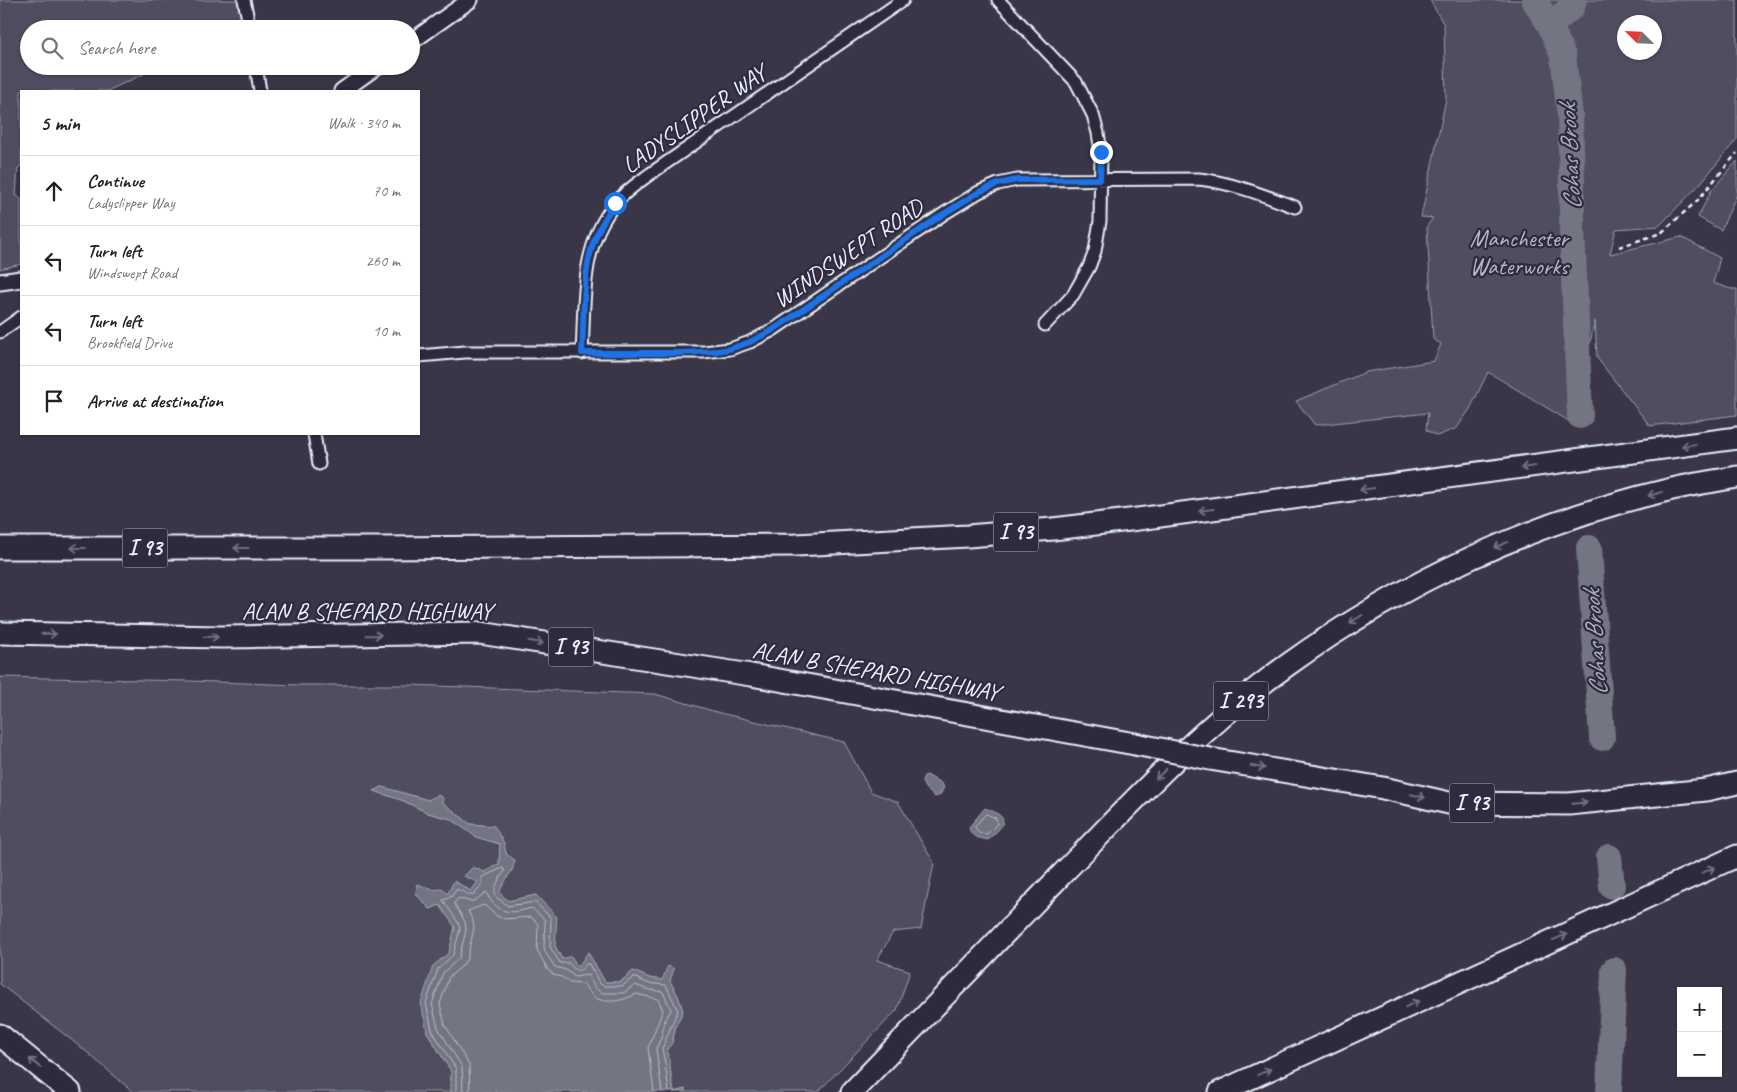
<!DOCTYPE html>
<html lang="en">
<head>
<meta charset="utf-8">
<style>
	:root { --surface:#fff; --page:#f6f6f6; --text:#202124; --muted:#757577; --line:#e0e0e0 }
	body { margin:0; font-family:Caveat,sans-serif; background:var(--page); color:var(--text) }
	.controls { position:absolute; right:15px; bottom:15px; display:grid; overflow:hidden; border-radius:0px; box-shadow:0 1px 4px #0004 }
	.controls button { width:45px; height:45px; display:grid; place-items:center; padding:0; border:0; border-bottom:1px solid var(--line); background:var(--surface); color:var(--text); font:25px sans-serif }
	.compass { position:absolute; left:1617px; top:15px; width:45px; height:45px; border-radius:50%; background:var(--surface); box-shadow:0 1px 4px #0004; rotate:294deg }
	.stop { position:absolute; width:15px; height:15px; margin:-11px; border:4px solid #1a73e8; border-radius:50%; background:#fff }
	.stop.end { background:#1a73e8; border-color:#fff; box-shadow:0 1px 5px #0008 }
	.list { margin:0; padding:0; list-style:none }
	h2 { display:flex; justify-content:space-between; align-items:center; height:65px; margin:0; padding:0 20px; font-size:21px }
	h2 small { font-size:16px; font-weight:400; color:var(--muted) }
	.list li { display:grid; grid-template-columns:32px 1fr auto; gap:15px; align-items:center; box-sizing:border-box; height:70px; padding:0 20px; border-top:1px solid var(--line) }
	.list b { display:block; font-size:19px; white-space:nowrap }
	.list p { margin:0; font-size:16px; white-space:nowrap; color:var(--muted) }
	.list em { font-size:16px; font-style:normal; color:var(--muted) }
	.icon { flex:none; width:28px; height:28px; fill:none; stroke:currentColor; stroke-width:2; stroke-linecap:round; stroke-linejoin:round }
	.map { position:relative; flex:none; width:1737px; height:1092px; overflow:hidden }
	.search { position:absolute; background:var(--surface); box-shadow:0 1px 4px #0004; left:20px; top:20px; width:400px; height:55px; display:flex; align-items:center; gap:12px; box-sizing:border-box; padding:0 18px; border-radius:28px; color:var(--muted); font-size:19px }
	.panel { position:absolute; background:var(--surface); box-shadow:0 1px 4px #0004; left:20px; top:90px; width:400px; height:345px; border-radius:0px }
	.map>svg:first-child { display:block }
	.green { fill:#504e5f; stroke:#9ca0ac; fill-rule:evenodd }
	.water { fill:#737482; stroke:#a2a6b1 }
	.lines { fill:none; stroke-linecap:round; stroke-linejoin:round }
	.shore { stroke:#b9bfc9; stroke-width:1 }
	.river { stroke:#737482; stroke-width:26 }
	.minor-casing { stroke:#e8f1f8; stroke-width:15 }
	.tertiary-casing { stroke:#e8f1f8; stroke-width:19 }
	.motorway-casing { stroke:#e8f1f8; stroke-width:25 }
	.path { stroke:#e8f1f8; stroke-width:2.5; stroke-dasharray:5 4; stroke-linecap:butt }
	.minor { stroke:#2f2a3d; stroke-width:11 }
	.tertiary { stroke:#2f2a3d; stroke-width:15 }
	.motorway { stroke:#2f2a3d; stroke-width:21 }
	.motorway-bridge-casing { stroke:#e8f1f8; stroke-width:25; stroke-linecap:butt }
	.motorway-bridge { stroke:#2f2a3d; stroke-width:21 }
	.oneway { stroke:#70707e }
	.route { stroke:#1a73e8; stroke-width:6 }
	.labels { text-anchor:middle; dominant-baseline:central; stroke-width:4.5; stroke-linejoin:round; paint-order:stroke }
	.shield { fill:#2f2a3d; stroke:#b0b5c0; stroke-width:1 }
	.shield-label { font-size:22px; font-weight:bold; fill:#e8f1f8 }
	.street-label { font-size:24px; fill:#e8f1f8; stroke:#2f2a3d }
	.park-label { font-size:24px; fill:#b3b8c2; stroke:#2f2a3d }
	.water-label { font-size:25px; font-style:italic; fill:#aeb2bd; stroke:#2f2a3d }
</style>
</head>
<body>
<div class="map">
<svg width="1737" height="1092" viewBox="0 0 1737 1092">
	<rect width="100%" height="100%" fill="#3a3648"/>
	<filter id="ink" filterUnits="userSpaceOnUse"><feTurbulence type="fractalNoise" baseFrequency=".02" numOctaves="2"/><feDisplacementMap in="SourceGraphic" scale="10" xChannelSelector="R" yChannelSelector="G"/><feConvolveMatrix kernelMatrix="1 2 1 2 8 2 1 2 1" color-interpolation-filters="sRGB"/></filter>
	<g filter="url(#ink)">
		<!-- green -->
		<path class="green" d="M 0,0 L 243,0 L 249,29 L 29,29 L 29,66 L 150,66 L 144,74 L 107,91 L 21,91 L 21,166 L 18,168 L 16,195 L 21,199 L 21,264 L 0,269 Z
			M 1430,0 L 1737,0 L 1737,139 L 1700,184 L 1659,226 L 1616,229 L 1610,254 L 1681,237 L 1720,258 L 1713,283 L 1731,289 L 1737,289 L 1737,415 L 1650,426 L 1597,358 L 1595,321 L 1572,423 L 1488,372 L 1470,409 L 1457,428 L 1437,436 L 1426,430 L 1428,413 L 1315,425 L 1296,401 L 1366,372 L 1434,361 L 1441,344 L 1433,339 L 1427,226 L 1433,218 L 1421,217 L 1446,99 L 1444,25 ZM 1654,22 L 1654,52 L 1624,52 L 1624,22 Z
			M 1737,161 L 1737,194 L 1721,230 L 1698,217 L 1711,191 Z
			M 0,677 L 189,681 L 299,685 L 409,685 L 655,694 L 720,713 L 844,742 L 871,792 L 898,802 L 934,863 L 921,929 L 893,932 L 877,960 L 910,971 L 897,1010 L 818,1092 L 686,1092 L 685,1089 L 674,1092 C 670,1078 671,1063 667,1049 L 672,1043 L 676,1025 L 683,1011 L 678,996 L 670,981 L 649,978 L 633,971 L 620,982 L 605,982 L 588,953 L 578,967 L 562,959 L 555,946 L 536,895 L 508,901 L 499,893 L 504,881 L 513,869 C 506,854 502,840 494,826 L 470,824 L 442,802 L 428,800 L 382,787 L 375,791 L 404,801 L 428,813 L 451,819 L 476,837 L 500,844 L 499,864 L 484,872 L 465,876 L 478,882 L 471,891 L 454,881 L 448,894 L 417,884 L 416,894 L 430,909 L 440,905 L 455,927 L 449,953 L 433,966 L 427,1032 L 451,1071 L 451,1092 L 133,1092 L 88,1053 L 0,984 Z"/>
		<!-- water -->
		<path class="water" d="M 927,775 L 941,783 L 944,787 L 940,795 L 935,797 L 925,788 L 922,782 L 924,776 Z
			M 382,787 L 428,800 L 438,795 L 443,798 L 442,802 L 470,824 L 494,826 L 504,843 L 506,854 L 515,860 C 513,872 504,881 499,893 L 509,901 L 536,895 L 557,917 L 555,946 L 562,959 L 571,956 L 578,967 L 588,952 L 605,982 L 621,982 L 633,971 L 649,978 L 662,980 L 668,966 L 674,969 L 670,981 L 678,996 L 683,1011 L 676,1025 L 672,1043 L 667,1049 C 671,1063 670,1078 674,1092 L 685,1089 L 686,1092 L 451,1092 L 451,1071 L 427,1032 L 421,1003 L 433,966 L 449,953 L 455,927 L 440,905 L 430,909 L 416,894 L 417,884 L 433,890 L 442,889 L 448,894 L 454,881 L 471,891 L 478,882 L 464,876 L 473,867 L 484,872 L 499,864 L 500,844 L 476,837 L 451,819 L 428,813 L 404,801 L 374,791 Z
			M 985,808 C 1011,818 1006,823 988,840 C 979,838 970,837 969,827 Z"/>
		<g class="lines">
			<!-- shore -->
			<path class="shore" d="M 986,814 L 996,818 L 997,824 L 987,834 L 979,833 L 975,827 Z
				M 456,1092 L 456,1069 L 432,1030 L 426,1003 L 438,969 L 453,955 L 460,929 L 459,924 L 443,900 L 451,897 L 457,889 L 469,895 L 474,895 L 482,885 L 482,877 L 503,868 L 505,871 C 500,878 493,887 495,896 L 508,906 L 535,902 L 551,918 L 550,947 L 560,963 L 569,963 C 575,971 579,974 586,964 L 589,964 L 600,984 L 604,986 L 622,986 L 634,977 L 647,983 L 666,985 L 678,1011 C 672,1023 667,1036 662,1049 L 665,1063 L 669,1092
				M 463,1092 L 462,1067 L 438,1028 L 432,1004 L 443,973 L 459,958 L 466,930 L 465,922 L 454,903 L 459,898 C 474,904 474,901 486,892 C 488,895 489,899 492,902 C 505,916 515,912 532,908 L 545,920 L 544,946 L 545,952 L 555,967 L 566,970 L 575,977 L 588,975 L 595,988 L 602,993 L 623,993 L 635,985 L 646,989 L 663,992 L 671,1010 L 665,1020 L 661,1038 L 656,1049 L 662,1092
				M 470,1092 L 469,1065 L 445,1025 L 440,1004 L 449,977 L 462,966 L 467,959 L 474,928 L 473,921 L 468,911 L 484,905 L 497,916 L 504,919 L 531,917 L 538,924 L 537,950 L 548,970 L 554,975 L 562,977 L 570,983 L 584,984 C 587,989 590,994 594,997 C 607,1005 625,1000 636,994 L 658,999 L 663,1010 L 648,1048 L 654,1092"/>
			<!-- river -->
			<path class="river" d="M 1534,0 L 1550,25 L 1563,56 L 1570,116 L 1572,182 L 1572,229 L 1580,416
				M 1550,25 L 1572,7 L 1574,0
				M 1589,548 L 1602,738
				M 1609,857 L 1612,886
				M 1609,1092 L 1614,970"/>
			<!-- minor casing -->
			<g class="minor-casing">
				<path id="minor" d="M 244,0 L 250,29
					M 998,0 L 1076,82 L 1093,115 L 1098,133 L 1101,152 L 1100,221 L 1095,251 L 1089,267 L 1073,295 L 1045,325
					M 256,66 L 260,91
					M 0,332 L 21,317
					M 582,353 C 585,302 580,246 615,204 C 624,192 638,183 650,174 L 903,0
					M 419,356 L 465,352 L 704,352 L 730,349 L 750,342 L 773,330 L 945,213 L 979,192 L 998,184 L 1017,180 L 1199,179 C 1233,183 1263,195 1295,207
					M 314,434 L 319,464"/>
			</g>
			<!-- tertiary casing -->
			<g class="tertiary-casing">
				<path id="tertiary" d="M 411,42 L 470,0
					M 342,91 L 377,66
					M 0,282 L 21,279"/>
			</g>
			<!-- motorway casing -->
			<g class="motorway-casing">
				<path id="motorway" d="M 0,548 L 379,548 L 796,545 L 968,536 L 1053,529 L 1138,519 L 1737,438
					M 0,633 L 222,637 L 480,633 L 751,675 L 1135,744
					M 1210,759 L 1383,788 L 1449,803 L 1569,804 L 1706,790 L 1737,783
					M 0,1035 L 70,1092
					M 852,1092 C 923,1019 993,946 1063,873 C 1134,800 1204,725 1286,666 C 1401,583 1533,521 1672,489 C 1693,484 1715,481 1737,477
					M 1220,1092 L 1737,856"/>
			</g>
			<!-- path -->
			<path class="path" d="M 1619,247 L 1661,233 L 1697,201 L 1737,153"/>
			<!-- minor -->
			<use href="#minor" class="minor"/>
			<!-- tertiary -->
			<use href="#tertiary" class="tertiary"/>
			<!-- motorway -->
			<use href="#motorway" class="motorway"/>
			<!-- motorway-bridge casing -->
			<g class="motorway-bridge-casing">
				<path id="motorway-bridge" d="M 1135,744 L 1210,759"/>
			</g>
			<!-- motorway-bridge -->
			<use href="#motorway-bridge" class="motorway-bridge"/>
		</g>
		<!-- one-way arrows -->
		<defs><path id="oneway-shaft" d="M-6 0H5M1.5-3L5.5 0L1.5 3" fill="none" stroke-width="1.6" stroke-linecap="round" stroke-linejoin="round" transform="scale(1.25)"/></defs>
		<g class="oneway">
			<use href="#oneway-shaft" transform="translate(1689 445) rotate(172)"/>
			<use href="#oneway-shaft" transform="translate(1528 467) rotate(172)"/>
			<use href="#oneway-shaft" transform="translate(1367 489) rotate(172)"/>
			<use href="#oneway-shaft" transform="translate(1655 494) rotate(164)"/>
			<use href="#oneway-shaft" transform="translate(1206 510) rotate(173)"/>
			<use href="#oneway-shaft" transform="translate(1501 545) rotate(157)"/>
			<use href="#oneway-shaft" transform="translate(78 548) rotate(-180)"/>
			<use href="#oneway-shaft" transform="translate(241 548) rotate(-180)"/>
			<use href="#oneway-shaft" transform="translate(1356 619) rotate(148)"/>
			<use href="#oneway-shaft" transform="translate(49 634) rotate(1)"/>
			<use href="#oneway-shaft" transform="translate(374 635) rotate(-1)"/>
			<use href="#oneway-shaft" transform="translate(211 637) rotate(1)"/>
			<use href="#oneway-shaft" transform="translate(536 642) rotate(9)"/>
			<use href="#oneway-shaft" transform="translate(1258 767) rotate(9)"/>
			<use href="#oneway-shaft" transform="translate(1161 774) rotate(136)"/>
			<use href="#oneway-shaft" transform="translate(1418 796) rotate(13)"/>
			<use href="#oneway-shaft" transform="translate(1580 803) rotate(-6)"/>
			<use href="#oneway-shaft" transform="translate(1708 870) rotate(-24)"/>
			<use href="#oneway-shaft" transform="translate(1560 937) rotate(-24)"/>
			<use href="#oneway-shaft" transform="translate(1412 1004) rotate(-25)"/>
			<use href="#oneway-shaft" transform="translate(35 1063) rotate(-141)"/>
			<use href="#oneway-shaft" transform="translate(1264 1072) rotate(-25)"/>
		</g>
	</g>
	<g class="lines" filter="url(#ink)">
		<!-- route -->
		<path class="route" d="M 615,203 C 606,216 598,229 593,244 C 582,276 584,319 582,353 L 680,353 L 717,351 L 730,349 L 750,342 L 773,330 L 945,213 L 979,192 L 998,184 L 1017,180 L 1100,179 L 1101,152"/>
	</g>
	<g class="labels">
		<!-- shield labels -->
		<g class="shield">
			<rect x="993.5" y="512.5" width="45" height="39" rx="4"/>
			<rect x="122.5" y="528.5" width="45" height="39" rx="4"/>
			<rect x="548.5" y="627.5" width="45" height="39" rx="4"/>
			<rect x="1213.5" y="681.5" width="55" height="39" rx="4"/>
			<rect x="1449.5" y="783.5" width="45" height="39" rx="4"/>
		</g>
		<g class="shield-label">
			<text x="1016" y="532">I 93</text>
			<text x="145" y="548">I 93</text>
			<text x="571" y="647">I 93</text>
			<text x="1241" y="701">I 293</text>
			<text x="1472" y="803">I 93</text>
		</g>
		<!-- street labels -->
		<g class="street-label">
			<text transform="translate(694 119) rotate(-35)">LADYSLIPPER WAY</text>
			<text transform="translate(848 253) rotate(-34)">WINDSWEPT ROAD</text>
			<text x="367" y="611">ALAN B SHEPARD HIGHWAY</text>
			<text transform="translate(876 671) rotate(10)">ALAN B SHEPARD HIGHWAY</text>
		</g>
		<!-- park labels -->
		<g class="park-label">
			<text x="1519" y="238">Manchester<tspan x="1519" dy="28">Waterworks</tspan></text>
		</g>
		<!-- water labels -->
		<g class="water-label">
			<text transform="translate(1570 157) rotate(-93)">Cohas Brook</text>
			<text transform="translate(1595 643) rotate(-94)">Cohas Brook</text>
		</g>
	</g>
</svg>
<div class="controls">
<button>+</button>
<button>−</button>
</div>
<svg class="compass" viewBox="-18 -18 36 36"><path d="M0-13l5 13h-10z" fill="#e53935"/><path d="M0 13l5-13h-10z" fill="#757577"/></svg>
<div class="stop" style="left:615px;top:203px"></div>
<div class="stop end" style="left:1101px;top:152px"></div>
<div class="search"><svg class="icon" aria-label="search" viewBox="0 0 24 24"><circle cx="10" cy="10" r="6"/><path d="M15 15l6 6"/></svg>Search here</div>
<section class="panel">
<h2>5 min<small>Walk · 340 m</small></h2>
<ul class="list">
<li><svg class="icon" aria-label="ahead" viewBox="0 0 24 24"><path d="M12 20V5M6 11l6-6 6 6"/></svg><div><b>Continue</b><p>Ladyslipper Way</p></div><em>70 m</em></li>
<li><svg class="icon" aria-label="left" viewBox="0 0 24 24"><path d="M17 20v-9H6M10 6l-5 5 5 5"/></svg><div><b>Turn left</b><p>Windswept Road</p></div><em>260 m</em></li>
<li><svg class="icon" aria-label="left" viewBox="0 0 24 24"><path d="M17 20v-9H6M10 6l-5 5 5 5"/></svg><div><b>Turn left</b><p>Brookfield Drive</p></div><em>10 m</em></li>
<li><svg class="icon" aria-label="arrive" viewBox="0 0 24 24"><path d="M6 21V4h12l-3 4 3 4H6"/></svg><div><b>Arrive at destination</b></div></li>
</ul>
</section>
</div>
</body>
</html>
